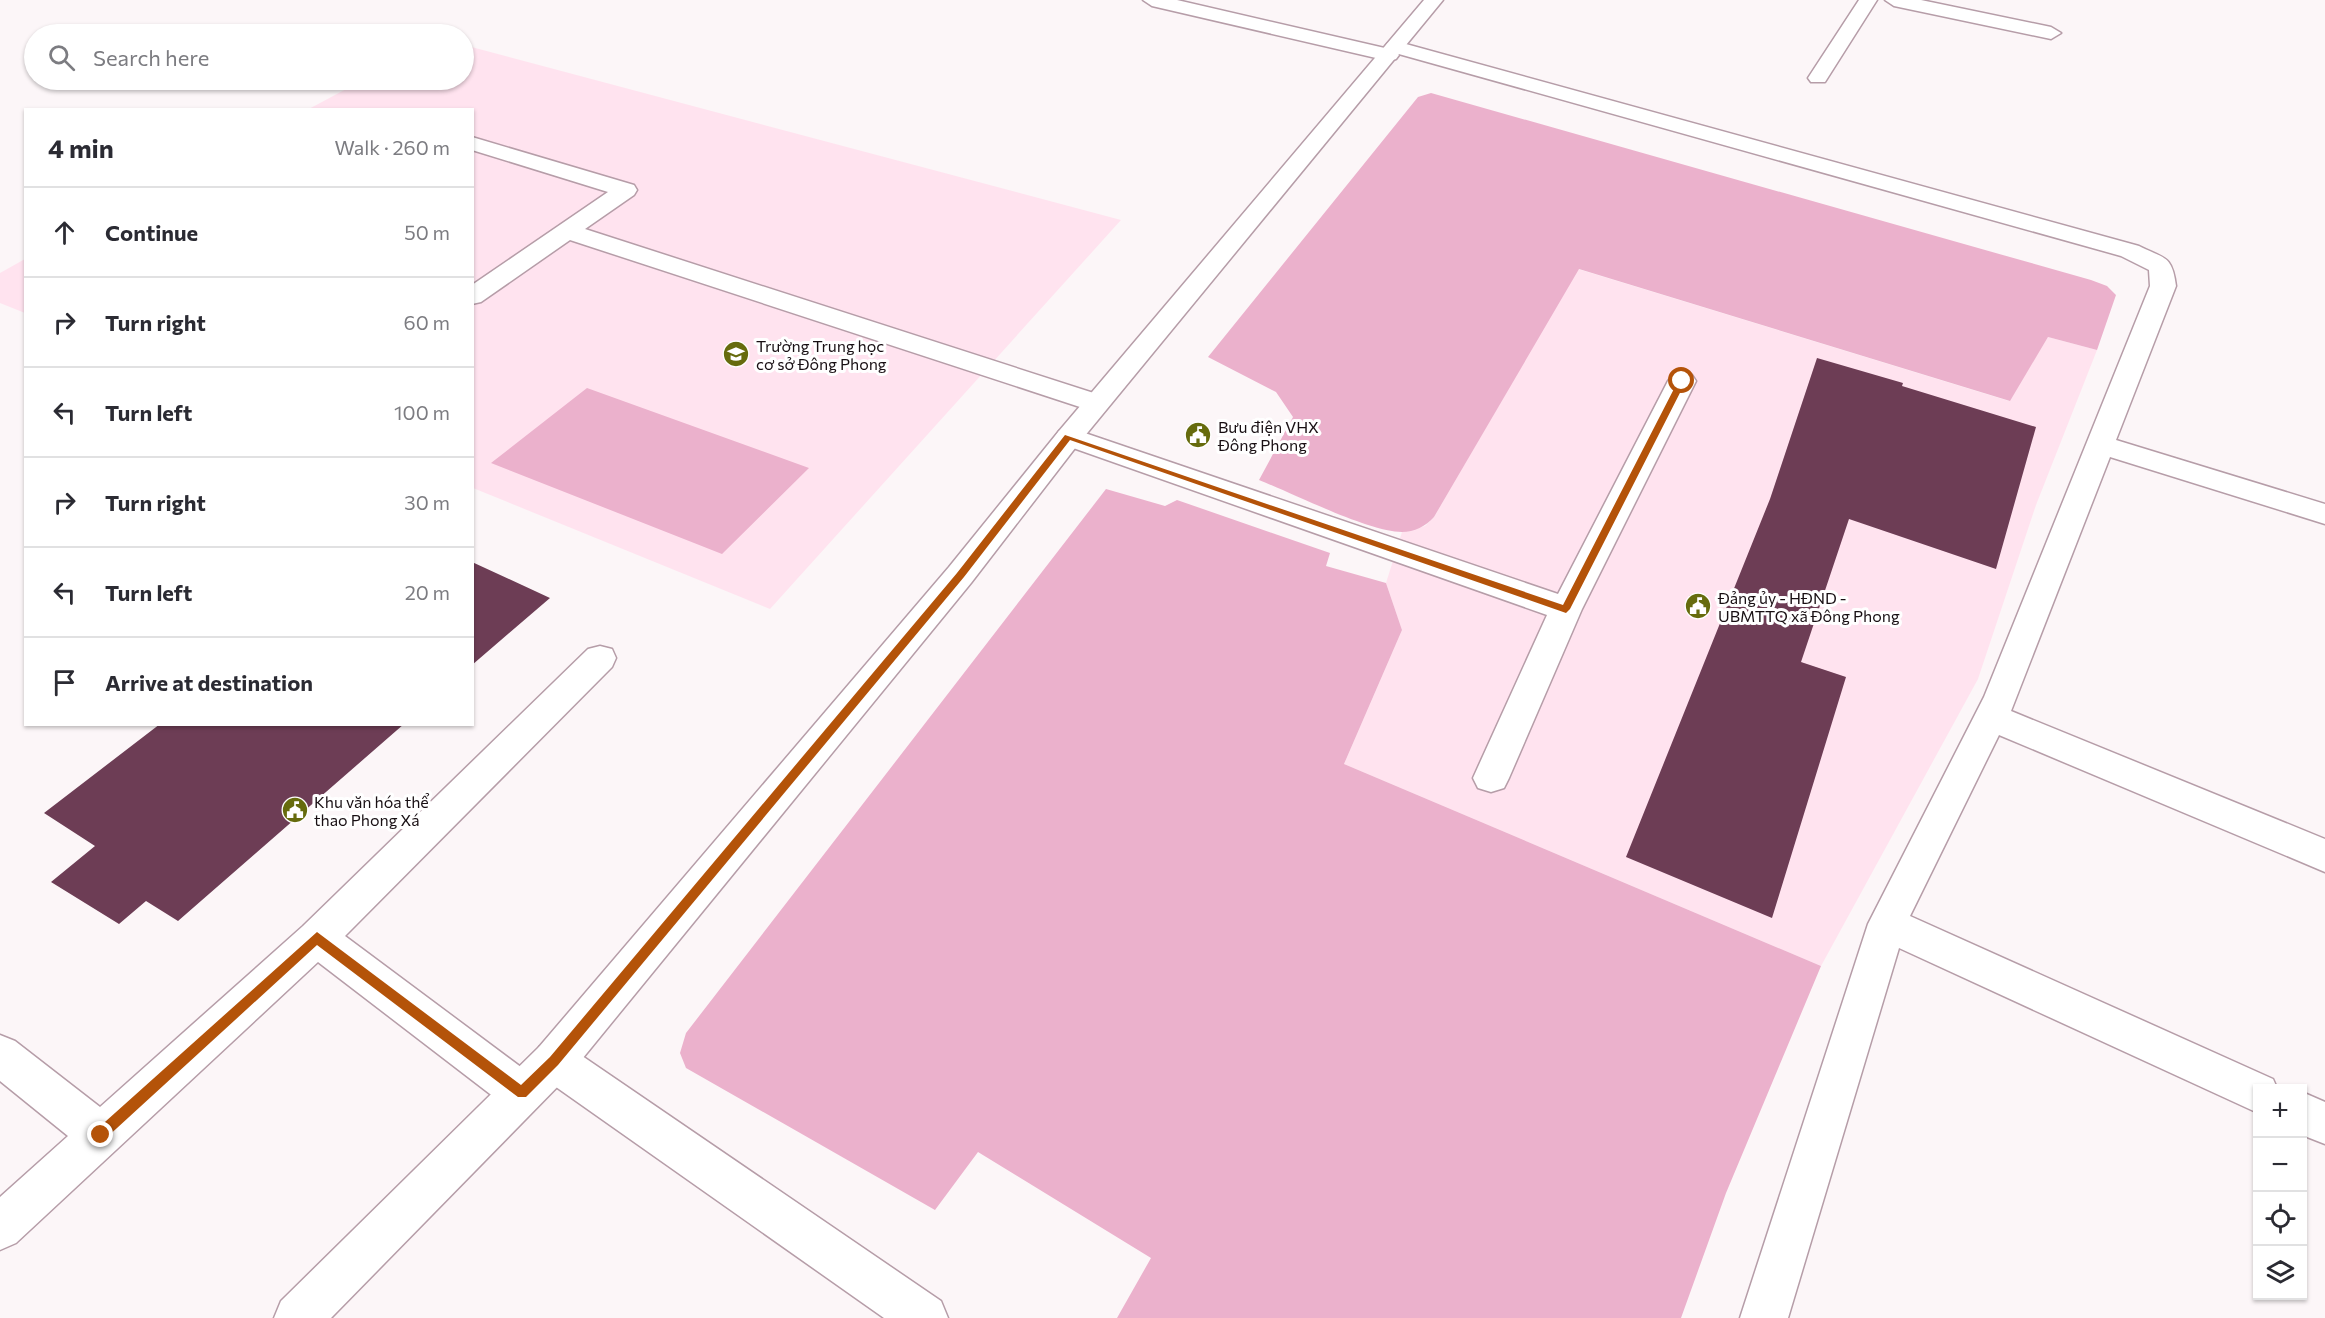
<!DOCTYPE html>
<html lang="en">
<head>
<meta charset="utf-8">
<style>
	:root { --surface:#fff; --page:#f2f2f3; --text:#2b2b33; --muted:#7c7c81; --line:#e1e1e2 }
	body { margin:0; font-family:Commissioner,sans-serif; background:var(--page); color:var(--text) }
	.controls { position:absolute; right:18px; bottom:18px; display:grid; overflow:hidden; border-radius:0px; box-shadow:0 2px 4px #0004 }
	.controls button { width:54px; height:54px; display:grid; place-items:center; padding:0; border:0; border-bottom:2px solid var(--line); background:var(--surface); color:var(--text); font:30px sans-serif }
	.stop { position:absolute; width:18px; height:18px; margin:-14px; border:4px solid #b45309; border-radius:50%; background:#fff }
	.stop.end { background:#b45309; border-color:#fff; box-shadow:0 2px 6px #0008 }
	.list { margin:0; padding:0; list-style:none }
	h2 { display:flex; justify-content:space-between; align-items:center; height:78px; margin:0; padding:0 24px; font-size:26px }
	h2 small { font-size:20px; font-weight:400; color:var(--muted) }
	.list li { display:grid; grid-template-columns:39px 1fr auto; gap:18px; align-items:center; box-sizing:border-box; height:90px; padding:0 24px; border-top:2px solid var(--line) }
	.list b { display:block; font-size:22px; white-space:nowrap }
	.list em { font-size:20px; font-style:normal; color:var(--muted) }
	.icon { flex:none; width:33px; height:33px; fill:none; stroke:currentColor; stroke-width:2; stroke-linecap:round; stroke-linejoin:round }
	.map { position:relative; flex:none; width:2325px; height:1318px; overflow:hidden }
	.search { position:absolute; background:var(--surface); box-shadow:0 2px 4px #0004; left:24px; top:24px; width:450px; height:66px; display:flex; align-items:center; gap:15px; box-sizing:border-box; padding:0 21px; border-radius:33px; color:var(--muted); font-size:22px }
	.panel { position:absolute; background:var(--surface); box-shadow:0 2px 4px #0004; left:24px; top:108px; width:450px; height:618px; border-radius:0px }
	.map>svg:first-child { display:block }
	.built { fill:#ffe3ef }
	.water { fill:#ebb1cc }
	.building { fill:#6d3d55 }
	.lines { fill:none; stroke-linecap:round; stroke-linejoin:round }
	.service-casing { stroke:#b69da8; stroke-width:3 }
	.minor-casing { stroke:#b69da8; stroke-width:3 }
	.tertiary-casing { stroke:#b69da8; stroke-width:3 }
	.service { fill:#fff; fill-rule:evenodd }
	.minor { fill:#fff; fill-rule:evenodd }
	.tertiary { fill:#fff; fill-rule:evenodd }
	.route { fill:#b45309 }
	.labels { text-anchor:middle; dominant-baseline:central; stroke-width:6; stroke-linejoin:round; paint-order:stroke }
	.poi-label { font-size:16px; fill:#180f13; stroke:#fff; text-anchor:start }
</style>
</head>
<body>
<div class="map">
<svg width="2325" height="1318" viewBox="0 0 2325 1318">
	<rect width="100%" height="100%" fill="#fcf6f8"/>
	<!-- built -->
	<path class="built" d="M 464,45 L 1121,220 L 770,609 L 473,488 L 472,110 L 307,110 L 363,80 L 464,80 Z
		M 25,259 L 25,313 L 0,303 L 0,273 Z
		M 1578,269 L 2009,401 L 2048,337 L 2097,350 L 2036,505 L 1978,679 L 1821,966 L 1344,764 L 1402,630 L 1386,583 L 1402,532 L 1425,526 L 1434,517 Z"/>
	<!-- water -->
	<path class="water" d="M 1431,93 L 2091,280 L 2107,286 L 2116,295 L 2097,350 L 2048,337 L 2010,401 L 1579,269 L 1434,517 C 1426,526 1414,532 1402,532 C 1369,532 1292,493 1259,480 L 1293,417 L 1276,392 L 1208,357 L 1418,97 Z
		M 587,388 L 809,468 L 722,554 L 491,463 Z
		M 1106,489 L 1165,506 L 1177,500 L 1330,553 L 1326,566 L 1386,583 L 1402,630 L 1344,764 L 1821,966 L 1726,1193 L 1681,1318 L 1117,1318 L 1151,1258 L 978,1152 L 935,1210 L 686,1068 L 680,1053 L 686,1033 Z"/>
	<!-- building -->
	<path class="building" d="M 1817,358 L 1903,383 L 1902,386 L 2036,427 L 1996,569 L 1849,519 L 1801,662 L 1846,677 L 1772,918 L 1626,857 L 1770,499 Z
		M 472,562 L 550,598 L 472,665 Z
		M 160,724 L 404,724 L 178,921 L 146,901 L 119,924 L 51,882 L 95,846 L 44,813 Z"/>
	<g class="lines">
		<!-- service casing -->
		<g class="service-casing">
			<path id="service" d="M 1143,0 L 1177,0 L 1389,49 L 1396,51 L 1399,55 L 1396,59 L 1389,61 L 1152,6 Z
				M 1682,373 L 1692,375 L 1696,381 L 1582,609 L 1509,778 L 1504,788 L 1491,792 L 1478,788 L 1473,778 L 1547,615 L 1059,443 L 1055,437 L 1059,431 L 1069,428 L 1079,431 L 1558,594 L 1668,381 L 1672,375 Z
				M 600,646 L 612,649 L 616,658 L 612,667 L 345,936 L 537,1079 L 543,1093 L 537,1107 L 522,1113 L 507,1107 L 318,962 L 16,1243 L 0,1250 L 0,1197 L 68,1136 L 0,1081 L 0,1035 L 15,1041 L 100,1107 L 303,926 L 588,649 Z"/>
		</g>
		<!-- minor casing -->
		<g class="minor-casing">
			<path id="minor" d="M 1859,0 L 1877,0 L 1825,82 L 1811,82 L 1808,78 Z
				M 1885,0 L 1921,0 L 2051,27 L 2061,33 L 2051,39 L 1894,6 Z
				M 1395,41 L 2139,246 C 2165,259 2172,255 2176,286 L 2116,440 L 2325,504 L 2325,524 L 2110,457 L 2011,711 L 2325,839 L 2325,872 L 1999,735 L 1910,916 L 2273,1079 L 2277,1088 L 2258,1088 L 2258,1113 L 1899,948 L 1788,1318 L 1740,1318 L 1868,924 L 1984,697 L 2150,286 L 2149,270 L 2121,256 L 1388,51 L 1385,47 L 1388,43 Z
				M 472,137 L 634,185 L 637,190 L 634,195 L 585,229 L 1106,397 L 1110,403 L 1106,409 L 1096,412 L 1086,409 L 570,240 L 481,302 L 472,304 L 472,285 L 608,192 L 472,150 Z
				M 554,1041 L 569,1047 L 941,1301 L 948,1318 L 884,1318 L 539,1075 L 533,1061 L 539,1047 Z
				M 2302,1092 L 2325,1102 L 2325,1144 L 2302,1135 Z"/>
		</g>
		<!-- tertiary casing -->
		<g class="tertiary-casing">
			<path id="tertiary" d="M 1424,0 L 1443,0 L 1079,443 L 971,583 L 569,1075 L 331,1318 L 274,1318 L 281,1301 L 539,1047 L 949,567 L 1059,431 Z"/>
		</g>
		<!-- service -->
		<use href="#service" class="service"/>
		<!-- minor -->
		<use href="#minor" class="minor"/>
		<!-- tertiary -->
		<use href="#tertiary" class="tertiary"/>
	</g>
	<!-- route -->
	<path class="route" d="M 1682,379 L 1686,381 L 1570,609 L 1566,613 L 1070,440 L 964,577 L 558,1065 L 526,1097 L 518,1097 L 317,945 L 105,1139 L 96,1139 L 96,1130 L 317,932 L 521,1085 L 550,1057 L 957,573 L 1065,435 L 1563,605 L 1678,381 Z"/>
	<!-- icons -->
	<defs>
		<g id="school-disc" transform="scale(1.35)"><circle r="9.5" fill="#666b0d" stroke="#fff"/><path d="M0-5L7-2L0 1L-7-2ZM-4 1L0 2.5L4 1V4Q0 6-4 4Z" fill="#fff"/></g>
		<g id="civic-disc" transform="scale(1.35)"><circle r="9.5" fill="#666b0d" stroke="#fff"/><path d="M-.6-6.5H3V-4.5H.6V-3L4-1V1h2V6H-6V1h2V-1L-.6-3ZM-1.2 2.5V6h2.4V2.5Z" fill="#fff"/></g>
	</defs>
	<g fill-rule="evenodd">
		<use href="#school-disc" x="736" y="354"/>
		<use href="#civic-disc" x="1198" y="435"/>
		<use href="#civic-disc" x="1698" y="606"/>
		<use href="#civic-disc" x="295" y="810"/>
	</g>
	<g class="labels">
		<!-- poi labels -->
		<g class="poi-label">
			<text x="756" y="345">Trường Trung học<tspan x="756" dy="18">cơ sở Đông Phong</tspan></text>
			<text x="1218" y="426">Bưu điện VHX<tspan x="1218" dy="18">Đông Phong</tspan></text>
			<text x="1718" y="597">Đảng ủy - HĐND -<tspan x="1718" dy="18">UBMTTQ xã Đông Phong</tspan></text>
			<text x="314" y="801">Khu văn hóa thể<tspan x="314" dy="18">thao Phong Xá</tspan></text>
		</g>
	</g>
</svg>
<div class="controls">
<button>+</button>
<button>−</button>
<button><svg class="icon" aria-label="locate" viewBox="0 0 24 24"><circle cx="12" cy="12" r="6"/><path d="M12 2v4M12 18v4M2 12h4M18 12h4"/></svg></button>
<button><svg class="icon" aria-label="layers" viewBox="0 0 24 24"><path d="M12 4l9 5-9 5-9-5zM3 14l9 5 9-5"/></svg></button>
</div>
<div class="stop" style="left:1682px;top:381px"></div>
<div class="stop end" style="left:101px;top:1135px"></div>
<div class="search"><svg class="icon" aria-label="search" viewBox="0 0 24 24"><circle cx="10" cy="10" r="6"/><path d="M15 15l6 6"/></svg>Search here</div>
<section class="panel">
<h2>4 min<small>Walk · 260 m</small></h2>
<ul class="list">
<li><svg class="icon" aria-label="ahead" viewBox="0 0 24 24"><path d="M12 20V5M6 11l6-6 6 6"/></svg><div><b>Continue</b></div><em>50 m</em></li>
<li><svg class="icon" aria-label="right" viewBox="0 0 24 24"><path d="M7 20v-9h11M14 6l5 5-5 5"/></svg><div><b>Turn right</b></div><em>60 m</em></li>
<li><svg class="icon" aria-label="left" viewBox="0 0 24 24"><path d="M17 20v-9H6M10 6l-5 5 5 5"/></svg><div><b>Turn left</b></div><em>100 m</em></li>
<li><svg class="icon" aria-label="right" viewBox="0 0 24 24"><path d="M7 20v-9h11M14 6l5 5-5 5"/></svg><div><b>Turn right</b></div><em>30 m</em></li>
<li><svg class="icon" aria-label="left" viewBox="0 0 24 24"><path d="M17 20v-9H6M10 6l-5 5 5 5"/></svg><div><b>Turn left</b></div><em>20 m</em></li>
<li><svg class="icon" aria-label="arrive" viewBox="0 0 24 24"><path d="M6 21V4h12l-3 4 3 4H6"/></svg><div><b>Arrive at destination</b></div></li>
</ul>
</section>
</div>
</body>
</html>
